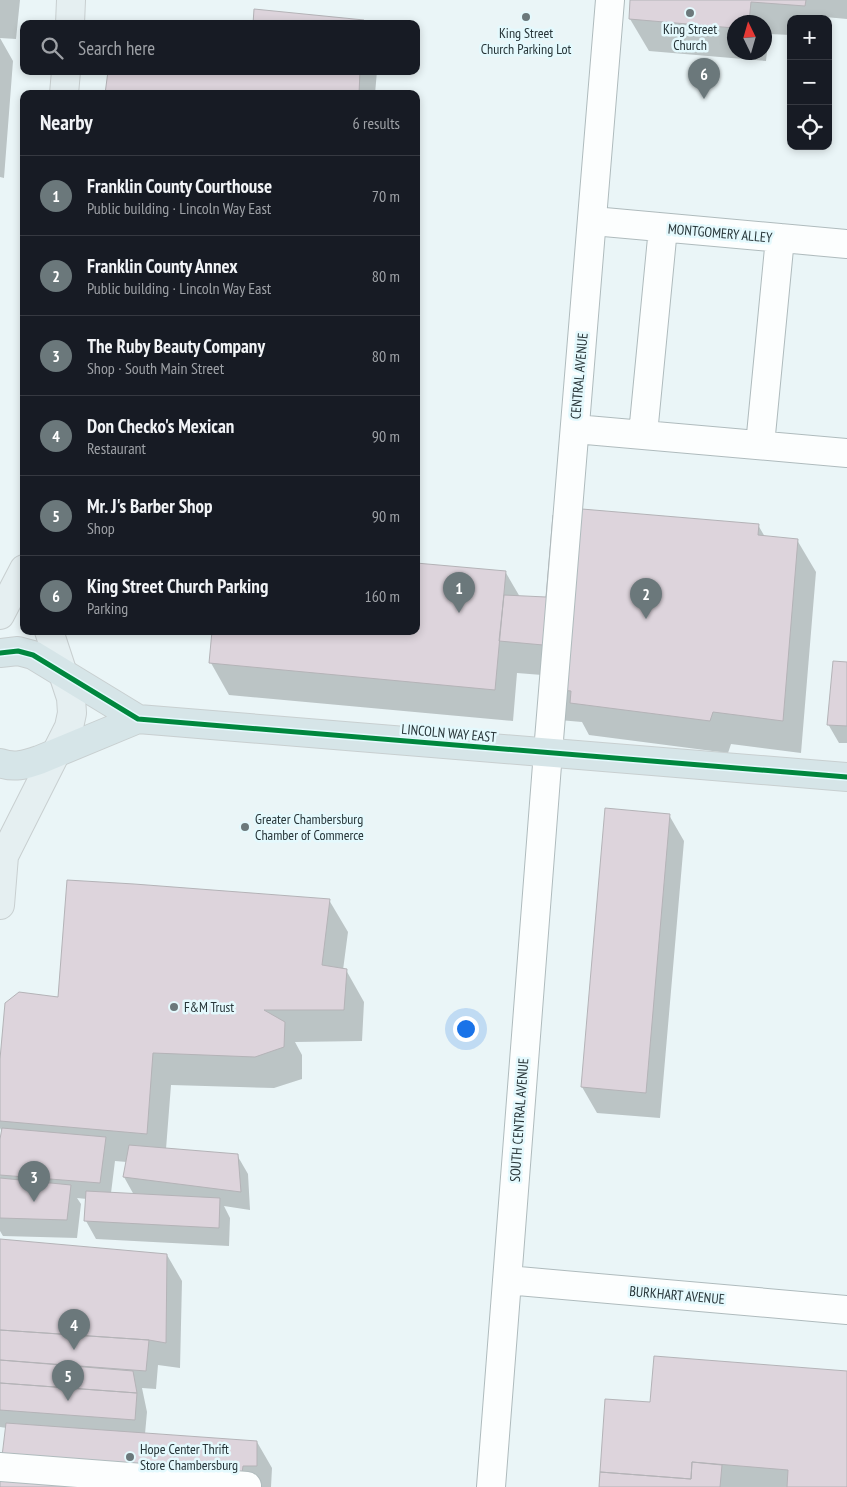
<!DOCTYPE html>
<html lang="en">
<head>
<meta charset="utf-8">
<style>
	:root { --surface:#171b24; --page:#242831; --text:#f1f3f6; --muted:#9ea1a6; --line:#363941; --accent:#6b787b }
	body { margin:0; font-family:"PT Sans Narrow",sans-serif; background:var(--page); color:var(--text) }
	.controls { position:absolute; right:15px; top:15px; display:grid; overflow:hidden; border-radius:10px; box-shadow:0 2px 8px #0003 }
	.controls button { width:45px; height:45px; display:grid; place-items:center; padding:0; border:0; border-bottom:1px solid var(--line); background:var(--surface); color:var(--text); font:25px sans-serif }
	.compass { position:absolute; left:727px; top:15px; width:45px; height:45px; border-radius:50%; background:var(--surface); box-shadow:0 2px 8px #0003; rotate:355deg }
	.you { position:absolute; left:465px; top:1028px; width:18px; height:18px; margin:-12px; border:4px solid #fff; border-radius:50%; background:#1a73e8; box-shadow:0 0 0 8px #1a73e833 }
	.badge { display:grid; place-items:center; width:32px; height:32px; border-radius:50%; background:var(--accent); color:#fff; font-size:16px; font-weight:700 }
	.pin { position:absolute; translate:-50% -41px; filter:drop-shadow(0 1px 2px #0008) }
	.pin::after { content:''; position:absolute; top:26px; width:18px; height:15px; background:inherit; clip-path:polygon(0 0,100% 0,50% 100%) }
	.list { margin:0; padding:0; list-style:none }
	h2 { display:flex; justify-content:space-between; align-items:center; height:65px; margin:0; padding:0 20px; font-size:21px }
	h2 small { font-size:16px; font-weight:400; color:var(--muted) }
	.list li { display:grid; grid-template-columns:32px 1fr auto; gap:15px; align-items:center; box-sizing:border-box; height:80px; padding:0 20px; border-top:1px solid var(--line) }
	.list b { display:block; font-size:19px; white-space:nowrap }
	.list p { margin:0; font-size:16px; white-space:nowrap; color:var(--muted) }
	.list em { font-size:16px; font-style:normal; color:var(--muted) }
	.icon { flex:none; width:28px; height:28px; fill:none; stroke:currentColor; stroke-width:2; stroke-linecap:round; stroke-linejoin:round }
	.map { position:relative; flex:none; width:847px; height:1487px; overflow:hidden }
	.search { position:absolute; background:var(--surface); box-shadow:0 2px 8px #0003; left:20px; top:20px; width:400px; height:55px; display:flex; align-items:center; gap:12px; box-sizing:border-box; padding:0 18px; border-radius:10px; color:var(--muted); font-size:19px }
	.panel { position:absolute; background:var(--surface); box-shadow:0 2px 8px #0003; left:20px; top:90px; width:400px; height:545px; border-radius:10px }
	.map>svg:first-child { display:block }
	.shadow { fill:#0003; fill-rule:evenodd }
	.building { fill:#ddd4dc; stroke:#b4b3b7 }
	.lines { fill:none; stroke-linecap:round; stroke-linejoin:round }
	.minor-casing { stroke:#afbbbd; stroke-width:30 }
	.major-casing { stroke:#c8cfd0; stroke-width:30 }
	.highway-casing { stroke:#c8cfd0; stroke-width:30 }
	.minor { stroke:#fcfefe; stroke-width:28 }
	.major { stroke:#e5eff1; stroke-width:28 }
	.highway { stroke:#d6e5e8; stroke-width:28 }
	.cycleway-casing { stroke:#e4f9fd; stroke-width:8 }
	.cycleway { stroke:#00873e; stroke-width:5 }
	.poi-dot { fill:#6b787b; stroke:#e4f9fd; stroke-width:2 }
	.labels { text-anchor:middle; dominant-baseline:central; stroke-width:5; stroke-linejoin:round; paint-order:stroke }
	.poi-label { font-size:14px; fill:#273538; stroke:#e4f9fd; text-anchor:start }
	.street-label { font-size:14px; fill:#273538; stroke:#e4f9fd }
</style>
</head>
<body>
<div class="map">
<svg width="847" height="1487" viewBox="0 0 847 1487">
	<rect width="100%" height="100%" fill="#eaf5f7"/>
	<!-- shadow -->
	<path class="shadow" d="M 0,0 L 20,0 L 16,39 L 0,38 Z
		M 632,0 L 847,0 L 847,19 L 825,17 L 824,19 L 791,19 L 791,35 L 769,34 L 766,61 L 649,51 L 630,19 ZM 734,22 L 764,22 L 764,52 L 734,52 Z
		M 0,38 L 13,61 L 4,178 L 0,177 Z
		M 109,71 L 377,71 L 375,94 L 107,94 Z
		M 758,525 L 765,537 L 797,540 L 816,572 L 801,753 L 731,744 L 728,753 L 589,735 L 582,722 L 559,720 L 542,675 L 517,673 L 513,721 L 229,695 L 211,663 L 416,631 L 506,573 L 520,597 L 548,599 Z
		M 847,664 L 847,743 L 839,743 L 828,724 Z
		M 669,815 L 684,841 L 660,1118 L 597,1113 L 582,1087 Z
		M 329,900 L 348,932 L 343,970 L 346,970 L 364,1002 L 362,1041 L 295,1042 L 302,1055 L 302,1079 L 274,1088 L 171,1085 L 166,1149 L 237,1155 L 248,1174 L 250,1210 L 224,1206 L 230,1218 L 229,1246 L 96,1239 L 86,1221 L 87,1199 L 77,1198 L 81,1204 L 77,1238 L 3,1236 L 0,1231 L 0,1148 L 2,1132 L 0,1128 L 0,1073 L 59,998 ZM 115,1161 L 127,1162 L 124,1177 L 134,1195 L 111,1193 Z
		M 0,1241 L 167,1255 L 182,1281 L 180,1368 L 158,1365 L 156,1389 L 142,1388 L 147,1412 L 145,1434 L 257,1442 L 272,1468 L 271,1487 L 0,1487 L 7,1428 L 0,1427 Z
		M 847,1373 L 847,1487 L 600,1487 L 651,1403 Z"/>
	<!-- building -->
	<path class="building" d="M 630,0 L 806,0 L 805,6 L 751,2 L 749,22 L 734,22 L 734,28 L 629,19 Z
		M 254,9 L 364,20 L 364,24 L 253,24 Z
		M 108,71 L 360,71 L 359,94 L 105,94 Z
		M 582,509 L 759,524 L 758,535 L 798,539 L 783,721 L 713,712 L 710,721 L 570,703 L 571,691 L 540,688 L 543,645 L 499,641 L 504,595 L 546,597 L 553,515 Z
		M 416,563 L 506,571 L 495,690 L 209,663 L 212,631 L 416,631 Z
		M 833,661 L 847,662 L 847,726 L 827,725 Z
		M 605,808 L 670,814 L 646,1093 L 581,1087 Z
		M 67,880 L 134,884 L 330,899 L 322,965 L 347,969 L 344,1010 L 264,1010 L 285,1022 L 284,1047 L 255,1057 L 153,1053 L 147,1134 L 0,1121 L 0,1059 L 5,1003 L 19,992 L 58,997 Z
		M 2,1128 L 106,1137 L 100,1183 L 0,1175 L 0,1139 Z
		M 129,1145 L 238,1154 L 241,1192 L 123,1177 Z
		M 0,1178 L 71,1185 L 67,1220 L 0,1218 Z
		M 86,1191 L 220,1198 L 219,1228 L 84,1221 Z
		M 0,1239 L 167,1254 L 166,1343 L 149,1340 L 0,1330 Z
		M 0,1330 L 149,1340 L 146,1371 L 0,1360 Z
		M 654,1356 L 847,1371 L 847,1487 L 787,1487 L 788,1470 L 692,1462 L 691,1479 L 600,1472 L 605,1399 L 650,1402 Z
		M 0,1360 L 133,1371 L 137,1393 L 0,1383 Z
		M 0,1383 L 137,1393 L 135,1420 L 0,1410 Z
		M 6,1423 L 257,1441 L 257,1466 L 243,1466 L 240,1487 L 0,1473 Z
		M 692,1462 L 722,1465 L 720,1487 L 599,1487 L 600,1472 L 691,1479 Z
		M 0,1473 L 98,1487 L 0,1487 Z"/>
	<g class="lines">
		<!-- minor casing -->
		<g class="minor-casing">
			<path id="minor" d="M 593,221 L 847,244
				M 575,429 L 847,453
				M 643,434 L 663,228
				M 760,445 L 780,238
				M 507,1280 L 847,1310
				M 0,1467 L 247,1486
				M 491,1487 L 548,752 L 610,0"/>
		</g>
		<!-- major casing -->
		<g class="major-casing">
			<path id="major" d="M 70,24 L 71,0
				M 64,94 L 66,71
				M 0,615 L 24,569
				M 0,905 L 4,856 L 69,727 L 72,713 L 71,698 L 49,631"/>
		</g>
		<!-- highway casing -->
		<g class="highway-casing">
			<path id="highway" d="M 0,653 L 18,651 L 33,655 L 138,719 L 847,777
				M 0,763 C 14,768 25,765 39,760 L 138,719"/>
		</g>
		<!-- minor -->
		<use href="#minor" class="minor"/>
		<!-- major -->
		<use href="#major" class="major"/>
		<!-- highway -->
		<use href="#highway" class="highway"/>
		<!-- cycleway casing -->
		<g class="cycleway-casing">
			<path id="cycleway" d="M 0,653 L 18,651 L 33,655 L 138,719 L 847,777"/>
		</g>
		<!-- cycleway -->
		<use href="#cycleway" class="cycleway"/>
	</g>
	<!-- markers -->
	<g class="poi-dot">
		<circle cx="690" cy="13" r="5"/>
		<circle cx="526" cy="17" r="5"/>
		<circle cx="245" cy="827" r="5"/>
		<circle cx="174" cy="1007" r="5"/>
		<circle cx="130" cy="1457" r="5"/>
	</g>
	<g class="labels">
		<!-- poi labels -->
		<g class="poi-label">
			<text x="690" y="29" text-anchor="middle">King Street<tspan x="690" dy="16">Church</tspan></text>
			<text x="526" y="33" text-anchor="middle">King Street<tspan x="526" dy="16">Church Parking Lot</tspan></text>
			<text x="255" y="819">Greater Chambersburg<tspan x="255" dy="16">Chamber of Commerce</tspan></text>
			<text x="184" y="1007">F&amp;M Trust</text>
			<text x="140" y="1449">Hope Center Thrift<tspan x="140" dy="16">Store Chambersburg</tspan></text>
		</g>
		<!-- street labels -->
		<g class="street-label">
			<text transform="translate(720 233) rotate(5)">MONTGOMERY ALLEY</text>
			<text transform="translate(579 376) rotate(-85)">CENTRAL AVENUE</text>
			<text transform="translate(449 733) rotate(5)">LINCOLN WAY EAST</text>
			<text transform="translate(519 1120) rotate(-86)">SOUTH CENTRAL AVENUE</text>
			<text transform="translate(677 1295) rotate(5)">BURKHART AVENUE</text>
		</g>
	</g>
</svg>
<div class="controls">
<button>+</button>
<button>−</button>
<button><svg class="icon" aria-label="locate" viewBox="0 0 24 24"><circle cx="12" cy="12" r="6"/><path d="M12 2v4M12 18v4M2 12h4M18 12h4"/></svg></button>
</div>
<svg class="compass" viewBox="-18 -18 36 36"><path d="M0-13l5 13h-10z" fill="#e53935"/><path d="M0 13l5-13h-10z" fill="#9ea1a6"/></svg>
<div class="you"></div>
<div class="pin badge" style="left:459px;top:613px">1</div>
<div class="pin badge" style="left:646px;top:619px">2</div>
<div class="pin badge" style="left:34px;top:1202px">3</div>
<div class="pin badge" style="left:74px;top:1350px">4</div>
<div class="pin badge" style="left:68px;top:1401px">5</div>
<div class="pin badge" style="left:704px;top:99px">6</div>
<div class="search"><svg class="icon" aria-label="search" viewBox="0 0 24 24"><circle cx="10" cy="10" r="6"/><path d="M15 15l6 6"/></svg>Search here</div>
<section class="panel">
<h2>Nearby<small>6 results</small></h2>
<ul class="list">
<li><span class="badge">1</span><div><b>Franklin County Courthouse</b><p>Public building · Lincoln Way East</p></div><em>70 m</em></li>
<li><span class="badge">2</span><div><b>Franklin County Annex</b><p>Public building · Lincoln Way East</p></div><em>80 m</em></li>
<li><span class="badge">3</span><div><b>The Ruby Beauty Company</b><p>Shop · South Main Street</p></div><em>80 m</em></li>
<li><span class="badge">4</span><div><b>Don Checko's Mexican</b><p>Restaurant</p></div><em>90 m</em></li>
<li><span class="badge">5</span><div><b>Mr. J's Barber Shop</b><p>Shop</p></div><em>90 m</em></li>
<li><span class="badge">6</span><div><b>King Street Church Parking</b><p>Parking</p></div><em>160 m</em></li>
</ul>
</section>
</div>
</body>
</html>
